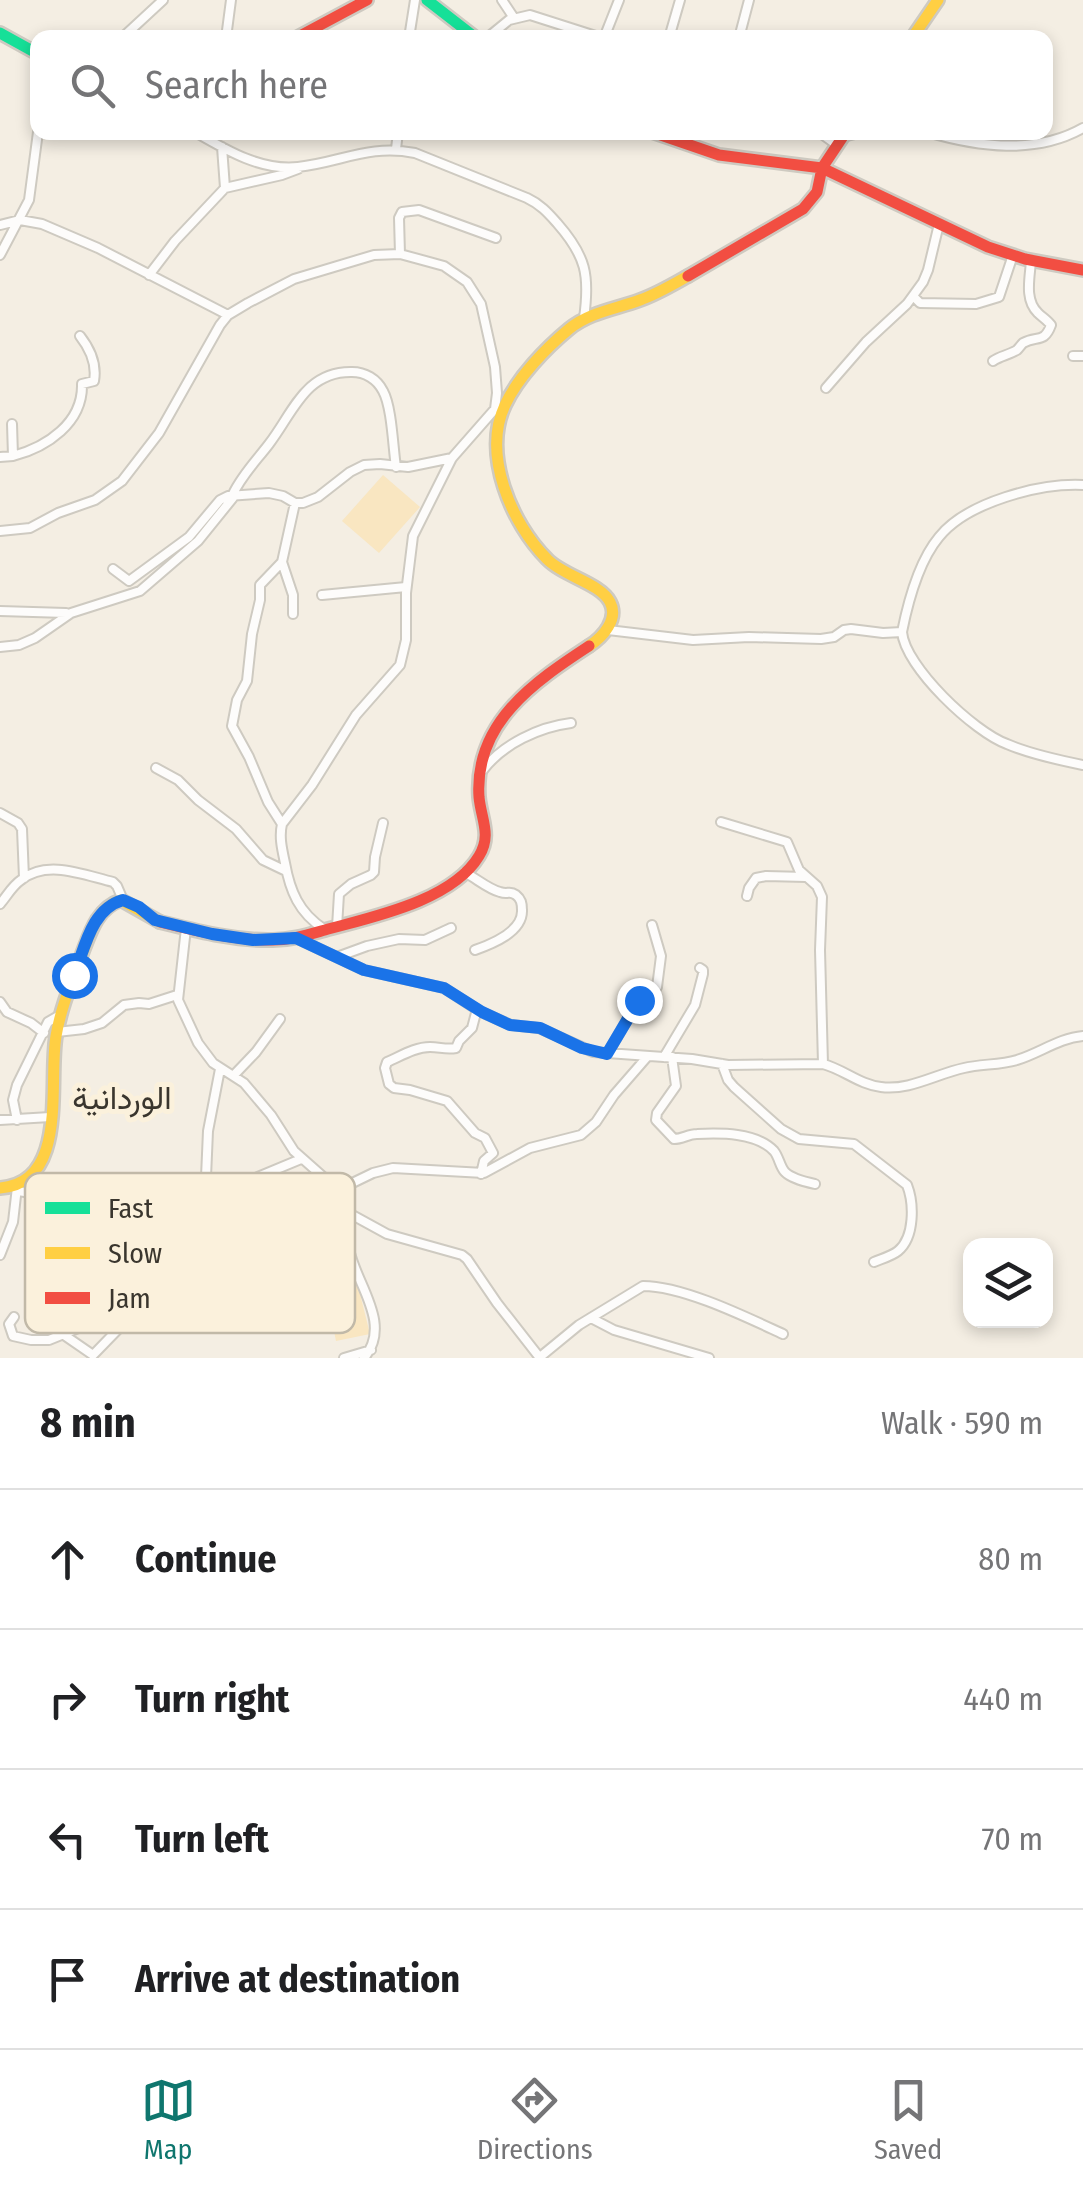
<!DOCTYPE html>
<html lang="en">
<head>
<meta charset="utf-8">
<style>
	:root { --surface:#fff; --page:#f2f2f2; --text:#202124; --muted:#757577; --line:#e0e0e0; --accent:#0f766e }
	body { margin:0; font-family:"Fira Sans Condensed",Vazirmatn,sans-serif; background:var(--page); color:var(--text) }
	.controls { position:absolute; right:30px; bottom:30px; display:grid; overflow:hidden; border-radius:20px; box-shadow:0 5px 15px #0003 }
	.controls button { width:90px; height:90px; display:grid; place-items:center; padding:0; border:0; border-bottom:2px solid var(--line); background:var(--surface); color:var(--text); font:50px sans-serif }
	.stop { position:absolute; width:30px; height:30px; margin:-22px; border:8px solid #1a73e8; border-radius:50%; background:#fff }
	.stop.end { background:#1a73e8; border-color:#fff; box-shadow:0 2px 10px #0008 }
	.list { margin:0; padding:0; list-style:none }
	h2 { display:flex; justify-content:space-between; align-items:center; height:130px; margin:0; padding:0 40px; font-size:42px }
	h2 small { font-size:32px; font-weight:400; color:var(--muted) }
	.list li { display:grid; grid-template-columns:65px 1fr auto; gap:30px; align-items:center; box-sizing:border-box; height:140px; padding:0 40px; border-top:2px solid var(--line) }
	.list b { display:block; font-size:38px; white-space:nowrap }
	.list em { font-size:32px; font-style:normal; color:var(--muted) }
	.icon { flex:none; width:55px; height:55px; fill:none; stroke:currentColor; stroke-width:2; stroke-linecap:round; stroke-linejoin:round }
	.map { position:relative; flex:none; width:1083px; height:1358px; overflow:hidden }
	.search { position:absolute; background:var(--surface); box-shadow:0 5px 15px #0003; left:30px; right:30px; top:30px; height:110px; display:flex; align-items:center; gap:25px; box-sizing:border-box; padding:0 35px; border-radius:20px; color:var(--muted); font-size:38px }
	.sheet { height:690px; background:var(--surface) }
	nav { display:flex; justify-content:space-around; align-items:center; box-sizing:border-box; height:140px; border-top:2px solid var(--line); background:var(--surface); font-size:28px; color:var(--muted) }
	nav a { display:grid; justify-items:center; gap:5px }
	nav .on { color:var(--accent) }
	.map>svg:first-child { display:block }
	.green { fill:#f9e6c1 }
	.lines { fill:none; stroke-linecap:round; stroke-linejoin:round }
	.street-casing { stroke:#cecac1; stroke-width:12 }
	.fast-casing { stroke:#cecac1; stroke-width:16 }
	.slow-casing { stroke:#cecac1; stroke-width:16 }
	.jam-casing { stroke:#cecac1; stroke-width:16 }
	.street { stroke:#fdfcfb; stroke-width:8 }
	.fast { stroke:#16e098; stroke-width:11 }
	.slow { stroke:#ffcf43; stroke-width:11 }
	.jam { stroke:#f24e42; stroke-width:11 }
	.route { stroke:#1a73e8; stroke-width:12 }
	.labels { text-anchor:middle; dominant-baseline:central; stroke-width:10; stroke-linejoin:round; paint-order:stroke }
	.quarter-label { font-size:32px; fill:#3a362e; stroke:#fbf1dc }
	.key { fill:#fbf1dc; stroke:#c1b9a8; stroke-width:2.5 }
	.key-label { font-size:28px; fill:#3a362e }
</style>
</head>
<body>
<div class="map">
<svg width="1083" height="1358" viewBox="0 0 1083 1358">
	<rect width="100%" height="100%" fill="#f4eee3"/>
	<!-- green -->
	<path class="green" d="M 383,475 L 420,507 L 379,553 L 342,521 Z
		M 355,1274 L 370,1334 L 336,1341 L 324,1283 Z"/>
	<g class="lines">
		<!-- street casing -->
		<g class="street-casing">
			<path id="street" d="M 502,0 L 514,18
				M 122,38 L 163,0
				M 226,38 L 231,0
				M 409,38 L 415,0
				M 487,38 L 509,20 L 530,15 L 602,38
				M 604,38 L 619,0
				M 669,38 L 680,0
				M 739,38 L 749,0
				M 195,132 C 226,150 261,171 298,167 C 342,162 369,144 415,153 L 527,198 C 540,204 548,213 557,223 C 586,256 590,275 584,318
				M 819,132 L 837,145
				M 927,132 C 978,147 1036,155 1083,128
				M 843,137 L 863,132
				M 396,149 L 398,132
				M 225,188 L 282,175 L 298,169
				M 0,225 L 20,220 L 42,224 L 98,248 L 228,315
				M 400,254 L 399,218 L 402,212 L 419,210 L 496,238
				M 0,255 L 29,200 L 38,132
				M 149,275 L 175,241 L 225,188 L 222,147
				M 913,296 L 920,303 L 976,304 L 999,297 L 1013,255
				M 1073,356 L 1083,356
				M 993,361 C 1000,356 1009,355 1017,350 C 1019,348 1021,345 1023,343 C 1037,335 1044,344 1051,325 C 1047,320 1042,317 1038,313 C 1024,300 1030,277 1031,261
				M 826,388 L 866,342 L 907,304 L 923,282 L 928,270 L 939,224
				M 13,456 C 47,447 83,423 82,384 L 94,381 C 97,364 91,350 80,336
				M 0,457 L 13,456 L 12,424
				M 233,494 C 242,475 256,461 269,444 C 293,413 305,371 352,372 C 365,372 377,379 383,391 C 392,407 393,448 396,467
				M 0,531 L 30,528 L 58,513 L 95,500 L 122,481 L 159,433 L 220,325 L 228,315 L 248,303 L 294,279 L 374,255 L 400,254 L 444,266 L 467,282 L 481,304 L 495,367 L 497,393 L 495,409 L 452,458 L 413,536 L 406,593 L 406,640 L 400,665 L 356,715 L 312,785 L 282,824 C 279,837 282,849 285,863 C 290,891 299,913 324,929
				M 282,562 L 293,595 L 293,614
				M 113,569 L 129,581 L 189,537 L 220,500 L 228,496 L 269,493 L 283,496 L 295,503 L 303,503 L 318,497 L 350,472 L 364,465 L 380,464 L 408,467 L 452,458
				M 322,595 L 406,587
				M 0,611 L 66,613
				M 608,630 L 693,640 L 749,637 L 821,639 L 834,637 L 844,630 L 851,629 L 883,633 L 902,632 C 908,602 919,561 939,537 C 967,502 1040,483 1083,485
				M 902,632 C 905,667 974,732 1007,744 C 1030,754 1058,760 1083,765
				M 0,647 L 19,645 L 35,638 L 71,613 L 140,591 L 198,541 L 236,494
				M 156,768 L 178,780 L 198,800 L 236,829 L 263,860 L 286,871
				M 483,770 C 503,744 539,727 571,723
				M 0,813 L 18,823 L 22,829 L 24,878
				M 721,822 L 787,842 L 799,870 L 817,886 L 822,897 L 820,950 L 823,1064
				M 282,824 L 268,802 L 249,757 L 232,726 L 237,700 L 247,681 L 252,634 L 260,600 L 260,585 L 282,562 L 295,503
				M 464,872 C 476,878 488,889 500,892 C 509,895 509,890 516,895 C 521,899 522,903 522,910 C 523,932 492,944 475,950
				M 747,896 L 749,888 L 756,878 L 766,876 L 806,877
				M 0,904 C 7,896 12,886 21,880 C 47,859 84,875 113,882 L 117,886 L 123,900
				M 337,927 L 339,894 L 351,884 L 371,875 L 374,872 L 375,857 L 383,823
				M 186,928 L 178,1000 L 198,1043 L 213,1063 L 244,1083 L 271,1115 L 294,1151 L 338,1190 L 373,1173 L 393,1168 L 484,1173 L 530,1148 L 581,1135 L 596,1122 L 614,1095 L 647,1057
				M 296,938 L 364,970 L 444,988 L 481,1012 L 511,1025 L 539,1028 L 593,1052 L 692,1059 L 728,1065 L 823,1064 C 843,1069 860,1085 881,1087 C 909,1091 936,1074 964,1068 C 981,1064 1000,1065 1017,1060 C 1040,1053 1059,1038 1083,1036
				M 337,957 L 367,946 L 399,939 L 425,940 L 451,928
				M 0,1002 L 7,1012 L 31,1023 L 44,1033
				M 477,1009 L 472,1028 L 459,1041 L 456,1048 C 446,1050 440,1047 430,1047 C 415,1047 401,1056 387,1062 L 385,1068 L 389,1084 L 394,1088 L 410,1090 L 447,1101 L 475,1133 L 485,1138 L 493,1153 L 484,1161 L 481,1174
				M 57,1032 L 84,1029 L 102,1023 L 124,1005 L 139,1003 L 149,1004 L 177,995
				M 607,1054 L 639,1000 L 654,992 L 657,987 L 661,956 L 652,925
				M 664,1057 L 695,1005 L 703,974 L 703,970 L 700,968
				M 672,1057 L 676,1086 L 657,1113 L 656,1120 L 674,1139 C 683,1139 688,1134 697,1134 C 720,1133 756,1132 774,1151 C 779,1157 780,1167 785,1172 C 792,1179 806,1182 815,1184
				M 722,1064 L 728,1080 L 734,1087 L 781,1129 L 799,1139 L 854,1144 L 907,1185 C 914,1203 915,1237 898,1251 C 892,1256 881,1259 874,1262
				M 234,1075 L 256,1052 L 280,1019
				M 0,1120 L 50,1117
				M 17,1120 L 13,1100 L 17,1085 L 48,1022 L 60,1015
				M 338,1190 C 347,1211 344,1232 350,1253 C 358,1286 392,1325 364,1358
				M 18,1191 L 84,1201 L 124,1210 L 152,1210 L 195,1203 L 301,1159
				M 205,1200 L 208,1131 L 220,1069
				M 345,1211 L 387,1234 L 462,1255 L 467,1259 L 497,1303 L 540,1358
				M 0,1255 L 13,1222 L 17,1187
				M 14,1317 L 9,1324 L 13,1336 L 31,1340 L 49,1340 L 81,1327 L 92,1305 L 101,1299 L 109,1278
				M 591,1318 L 614,1330 L 709,1358
				M 64,1335 L 93,1355 L 96,1352 L 128,1319 L 126,1293 L 128,1285 L 141,1276 L 172,1264 L 176,1241 L 195,1203
				M 540,1357 L 579,1325 L 643,1286 C 683,1286 746,1317 783,1334
				M 344,1358 L 371,1350"/>
		</g>
		<!-- fast casing -->
		<g class="fast-casing">
			<path id="fast" d="M 427,0 L 476,38
				M 0,33 L 38,54"/>
		</g>
		<!-- slow casing -->
		<g class="slow-casing">
			<path id="slow" d="M 912,38 L 938,0
				M 589,646 C 603,637 619,619 610,602 C 600,583 563,576 547,559 C 511,523 482,454 505,405 C 518,377 546,348 569,329 C 590,312 616,309 640,300 C 657,294 672,285 688,276
				M 0,1188 C 69,1183 48,1083 56,1036 C 61,1007 72,981 82,954 C 90,933 97,908 121,900 L 160,922"/>
		</g>
		<!-- jam casing -->
		<g class="jam-casing">
			<path id="jam" d="M 296,38 L 367,0
				M 652,132 L 719,155 L 822,168 L 988,247 L 1025,259 L 1083,270
				M 688,276 L 803,209 L 817,192 L 822,168 L 846,132
				M 160,922 C 197,931 235,941 273,940 C 291,940 307,935 325,930 C 372,917 452,901 479,856 C 492,835 481,819 479,797 C 474,723 534,682 589,646"/>
		</g>
		<!-- street -->
		<use href="#street" class="street"/>
		<!-- fast -->
		<use href="#fast" class="fast"/>
		<!-- slow -->
		<use href="#slow" class="slow"/>
		<!-- jam -->
		<use href="#jam" class="jam"/>
	</g>
	<g class="lines">
		<!-- route -->
		<path class="route" d="M 74,975 C 85,948 91,909 123,900 L 139,907 L 155,920 L 212,934 L 253,940 L 296,938 L 364,970 L 444,988 L 482,1012 L 510,1025 L 540,1028 L 582,1048 L 607,1054 L 639,1000"/>
	</g>
	<g class="labels">
		<!-- quarter labels -->
		<g class="quarter-label">
			<text x="122" y="1098">الوردانية</text>
		</g>
	</g>
	<!-- legend -->
	<rect x="25" y="1173" width="330" height="160" rx="15" class="key"/>
	<rect x="45" y="1202" width="45" height="12" fill="#16e098"/>
	<rect x="45" y="1247" width="45" height="12" fill="#ffcf43"/>
	<rect x="45" y="1292" width="45" height="12" fill="#f24e42"/>
	<g class="key-label">
		<text x="108" y="1218">Fast</text>
		<text x="108" y="1263">Slow</text>
		<text x="108" y="1308">Jam</text>
	</g>
</svg>
<div class="controls">
<button><svg class="icon" aria-label="layers" viewBox="0 0 24 24"><path d="M12 4l9 5-9 5-9-5zM3 14l9 5 9-5"/></svg></button>
</div>
<div class="stop" style="left:74px;top:975px"></div>
<div class="stop end" style="left:639px;top:1000px"></div>
<div class="search"><svg class="icon" aria-label="search" viewBox="0 0 24 24"><circle cx="10" cy="10" r="6"/><path d="M15 15l6 6"/></svg>Search here</div>
</div>
<section class="sheet">
<h2>8 min<small>Walk · 590 m</small></h2>
<ul class="list">
<li><svg class="icon" aria-label="ahead" viewBox="0 0 24 24"><path d="M12 20V5M6 11l6-6 6 6"/></svg><div><b>Continue</b></div><em>80 m</em></li>
<li><svg class="icon" aria-label="right" viewBox="0 0 24 24"><path d="M7 20v-9h11M14 6l5 5-5 5"/></svg><div><b>Turn right</b></div><em>440 m</em></li>
<li><svg class="icon" aria-label="left" viewBox="0 0 24 24"><path d="M17 20v-9H6M10 6l-5 5 5 5"/></svg><div><b>Turn left</b></div><em>70 m</em></li>
<li><svg class="icon" aria-label="arrive" viewBox="0 0 24 24"><path d="M6 21V4h12l-3 4 3 4H6"/></svg><div><b>Arrive at destination</b></div></li>
</ul>
</section>
<nav>
<a class="on"><svg class="icon" aria-label="map" viewBox="0 0 24 24"><path d="M3 6l6-2 6 2 6-2v14l-6 2-6-2-6 2zM9 4v14M15 6v14"/></svg>Map</a>
<a><svg class="icon" aria-label="directions" viewBox="0 0 24 24"><path d="M12 3l9 9-9 9-9-9zM9 14v-3h6M13 9l2 2-2 2"/></svg>Directions</a>
<a><svg class="icon" aria-label="saved" viewBox="0 0 24 24"><path d="M7 4h10v16l-5-4-5 4z"/></svg>Saved</a>
</nav>
</body>
</html>
